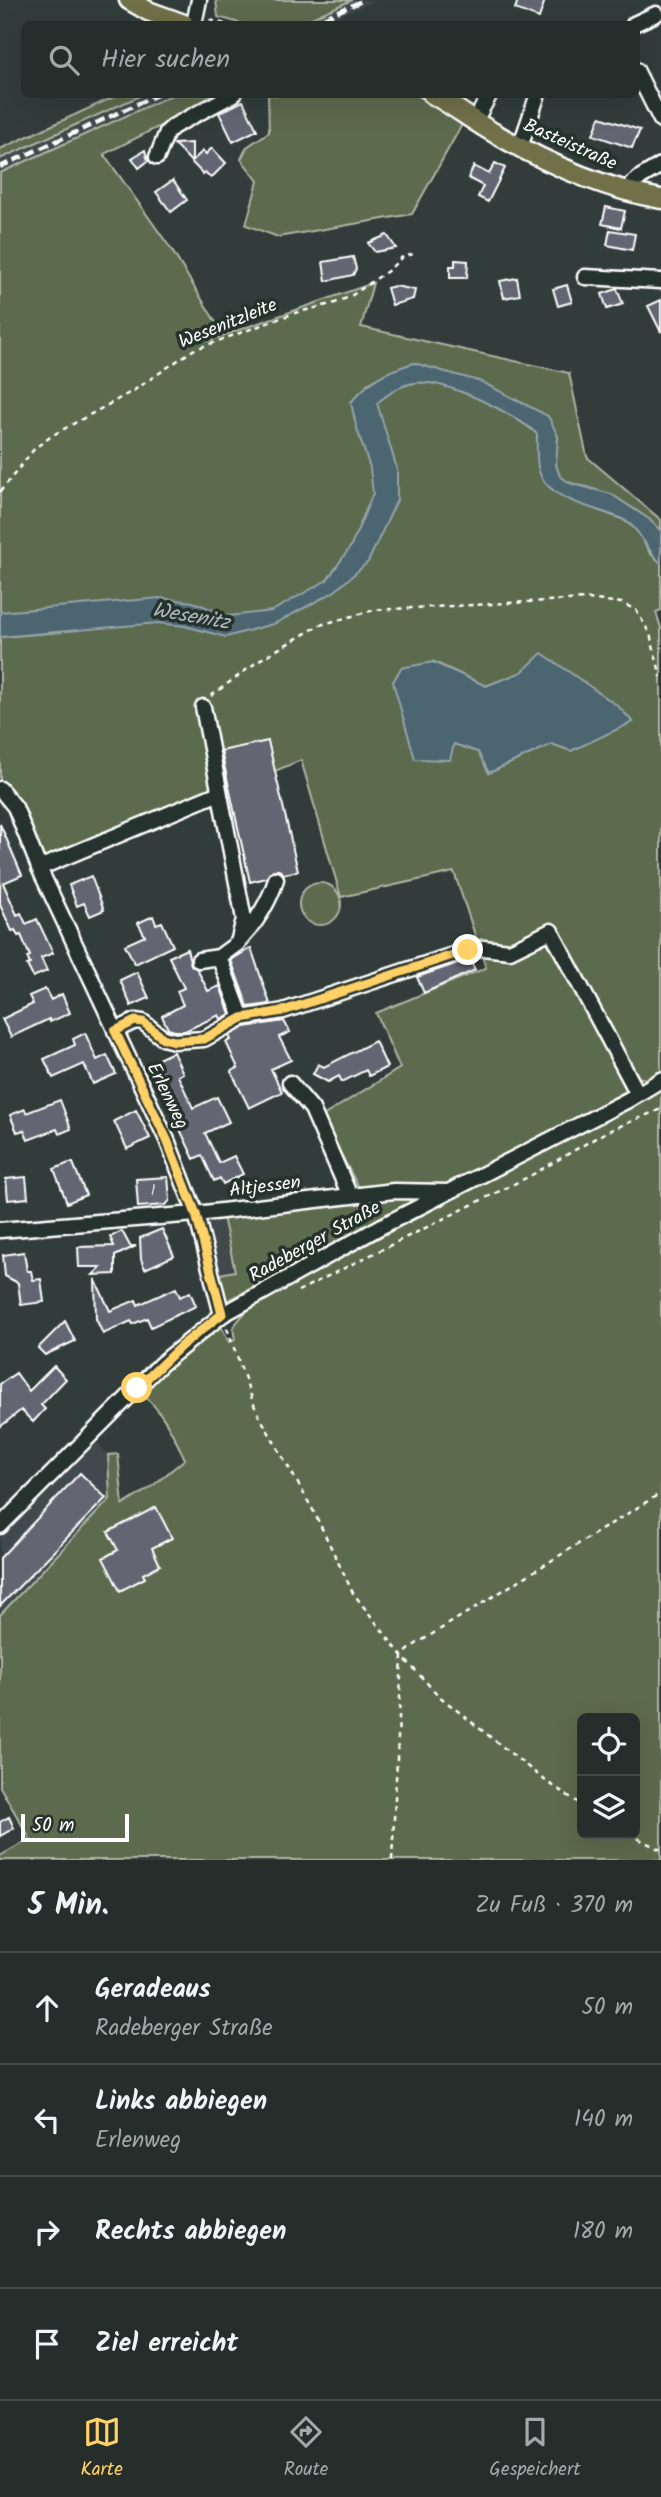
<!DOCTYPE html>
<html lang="de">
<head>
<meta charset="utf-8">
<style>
	:root { --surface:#262e2c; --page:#2e3634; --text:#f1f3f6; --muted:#a4a8a9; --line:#424a48; --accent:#ffd166 }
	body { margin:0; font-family:Kalam,sans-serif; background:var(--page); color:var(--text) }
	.controls { position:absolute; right:21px; bottom:21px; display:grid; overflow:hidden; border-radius:10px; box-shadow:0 7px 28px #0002 }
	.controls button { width:63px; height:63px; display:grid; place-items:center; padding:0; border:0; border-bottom:2px solid var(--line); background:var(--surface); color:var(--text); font:35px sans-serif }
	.scale { position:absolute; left:21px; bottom:18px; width:108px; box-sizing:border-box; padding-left:7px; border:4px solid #fff; border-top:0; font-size:19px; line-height:24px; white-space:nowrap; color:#fff; -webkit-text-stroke:5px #26332d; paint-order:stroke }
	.stop { position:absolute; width:21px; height:21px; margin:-16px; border:5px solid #ffd166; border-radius:50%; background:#fff }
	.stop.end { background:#ffd166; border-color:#fff; box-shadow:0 2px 7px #0008 }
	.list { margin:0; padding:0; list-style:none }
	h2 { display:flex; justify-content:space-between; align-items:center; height:91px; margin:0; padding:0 28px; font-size:30px }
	h2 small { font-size:23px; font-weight:400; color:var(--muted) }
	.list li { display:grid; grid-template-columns:46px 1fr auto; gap:21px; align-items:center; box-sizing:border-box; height:112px; padding:0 28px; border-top:2px solid var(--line) }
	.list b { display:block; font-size:26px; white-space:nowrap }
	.list p { margin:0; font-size:23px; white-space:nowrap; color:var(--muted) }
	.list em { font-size:23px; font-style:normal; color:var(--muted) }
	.icon { flex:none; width:38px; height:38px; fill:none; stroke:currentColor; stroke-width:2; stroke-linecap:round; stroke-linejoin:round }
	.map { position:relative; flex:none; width:661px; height:1860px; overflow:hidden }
	.search { position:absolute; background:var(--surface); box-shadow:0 7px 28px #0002; left:21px; right:21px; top:21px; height:77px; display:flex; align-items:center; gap:18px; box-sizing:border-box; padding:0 24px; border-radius:10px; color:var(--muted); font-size:26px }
	.sheet { height:539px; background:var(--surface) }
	nav { display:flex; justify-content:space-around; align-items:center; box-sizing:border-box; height:98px; border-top:2px solid var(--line); background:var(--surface); font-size:19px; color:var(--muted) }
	nav a { display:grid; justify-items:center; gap:4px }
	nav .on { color:var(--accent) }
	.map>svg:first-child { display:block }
	.built { fill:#41494c }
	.green { fill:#5c6b4d; stroke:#aeb5a6; stroke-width:2; fill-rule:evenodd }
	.water { fill:#4c6571; stroke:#94a3aa; stroke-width:2 }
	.building { fill:#646572; stroke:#fff; stroke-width:2 }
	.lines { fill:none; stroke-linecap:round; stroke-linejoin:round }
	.minor-casing { stroke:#fff; stroke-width:19 }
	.major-casing { stroke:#fff; stroke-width:23 }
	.path { stroke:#fff; stroke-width:2.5; stroke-dasharray:5 5; stroke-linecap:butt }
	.minor { stroke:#26332d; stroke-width:14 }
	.major { stroke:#6f714a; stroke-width:18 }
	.rail { stroke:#fff; stroke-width:4.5; stroke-dasharray:10 5; stroke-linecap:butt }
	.route { stroke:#ffd166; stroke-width:9 }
	.labels { text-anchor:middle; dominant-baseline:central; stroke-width:7; stroke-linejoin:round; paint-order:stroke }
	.number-label { font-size:16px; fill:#d8d8dc }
	.street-label { font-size:19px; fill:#fff; stroke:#26332d }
	.water-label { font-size:21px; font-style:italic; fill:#aebabf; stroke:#26332d }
</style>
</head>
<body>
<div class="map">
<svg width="661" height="1860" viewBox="0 0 661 1860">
	<rect width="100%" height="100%" fill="#323d3b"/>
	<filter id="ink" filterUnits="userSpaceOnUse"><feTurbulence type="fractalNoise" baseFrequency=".0143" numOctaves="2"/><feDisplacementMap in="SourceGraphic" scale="14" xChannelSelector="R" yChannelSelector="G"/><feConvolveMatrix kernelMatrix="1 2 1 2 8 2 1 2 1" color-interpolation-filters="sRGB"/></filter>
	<g filter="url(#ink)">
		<!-- built -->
		<path class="built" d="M 352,0 L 376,0 L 320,24 L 298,24 Z
			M 142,95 L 172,95 L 0,173 L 0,159 Z
			M 223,1217 L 235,1271 L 215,1275 L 204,1220 Z
			M 95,1440 L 108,1455 L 110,1499 L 0,1615 L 0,1538 Z"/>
		<!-- green -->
		<path class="green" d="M 216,0 L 352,0 L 298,24 L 243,24 L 218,17 Z
			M 118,95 L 142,95 L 0,159 L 0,149 Z
			M 172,95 L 222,95 L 104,154 L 171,249 L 223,334 L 207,341 L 373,283 L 361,327 L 569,373 L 587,457 L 661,520 L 661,531 C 640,511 615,495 587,487 C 578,485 564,483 559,474 C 553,464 558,448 558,436 L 414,363 L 367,384 L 390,449 L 376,403 C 388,394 400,385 414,383 C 444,377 515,414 537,434 L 537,458 L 570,500 L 622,519 L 637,530 L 650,553 L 661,563 L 661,610 L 656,612 L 661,628 L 661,1071 L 646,1079 L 637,1077 L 630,1089 L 448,1186 L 359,1188 L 321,1117 L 400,1068 L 376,1013 L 486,968 L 454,872 L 341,897 L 301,760 L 40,870 L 0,789 L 0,637 L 62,632 L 0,632 L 0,173 ZM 434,662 L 486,686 L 522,672 L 632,721 L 571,751 L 552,744 L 489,773 L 478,752 L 454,744 Z
			M 268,95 L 416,95 L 464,121 L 412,214 L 278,237 L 246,225 L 258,181 L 241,159 L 247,147 L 269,132 Z
			M299 904a21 21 0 1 1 42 0a21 21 0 1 1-42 0Z
			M 661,1089 L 661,1860 L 0,1860 L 0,1856 L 30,1839 L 0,1787 L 0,1615 L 110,1499 L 108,1455 L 118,1454 L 123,1505 L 150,1488 L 185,1459 C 173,1435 163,1410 141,1394 L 207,1333 L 221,1326 L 229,1342 L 235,1340 L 233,1328 C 243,1311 258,1302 274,1292 L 631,1107 ZM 582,1718 L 635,1718 L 635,1834 L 582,1834 Z
			M 413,1196 L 417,1200 L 229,1300 L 223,1300 L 215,1275 L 235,1271 L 223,1217 L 365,1199 Z"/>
		<!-- water -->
		<path class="water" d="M 414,363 L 482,382 L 548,416 L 558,436 L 556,465 L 560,476 L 570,483 L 611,494 L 649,519 L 661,531 L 661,563 C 645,550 641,528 622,519 C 596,507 544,501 538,467 C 536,457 537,445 537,434 C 516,414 444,378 414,383 C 400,385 388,394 377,403 L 397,469 L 397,500 L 368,562 L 334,592 L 276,623 L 226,637 L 185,626 L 158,623 L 0,637 L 0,612 L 160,598 L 193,602 L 229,616 L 272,611 L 327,580 L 351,546 L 373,493 L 370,468 L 356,426 L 351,402 C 372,378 384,372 414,363 Z
			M 542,653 L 618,706 L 633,722 L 571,751 L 552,744 L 489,773 L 478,752 L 454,744 L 450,760 L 415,759 L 393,682 L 401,668 L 433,662 L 486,686 L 522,672 Z"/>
		<!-- building -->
		<path class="building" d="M 518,0 L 545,0 L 539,18 L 515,9 Z
			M 243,101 L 257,130 L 233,142 L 219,113 Z
			M 600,117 L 640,130 L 632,148 L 593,135 Z
			M 192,143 L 192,161 L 203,151 L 206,154 L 212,148 L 226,163 L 211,178 L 205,172 L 203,174 L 174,144 Z
			M 145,150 L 148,161 L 139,168 L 132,158 Z
			M 495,163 L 505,168 L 488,202 L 478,197 L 483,186 L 468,178 L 474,166 L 489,174 Z
			M 173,180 L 187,200 L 171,212 L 156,192 Z
			M 606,207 L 625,211 L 621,228 L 602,224 Z
			M 610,230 L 635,234 L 632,250 L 607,245 Z
			M 387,235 L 396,248 L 375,252 L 368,243 Z
			M 353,257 L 356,269 L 353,275 L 326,281 L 323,262 Z
			M 455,260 L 468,261 L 467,278 L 450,278 L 450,266 L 455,266 Z
			M 517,278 L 520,295 L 504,298 L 500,281 Z
			M 567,285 L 572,302 L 558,306 L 553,289 Z
			M 395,286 L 415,290 L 413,299 L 392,305 L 387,288 Z
			M 617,289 L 623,304 L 607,309 L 602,294 Z
			M 661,300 L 661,332 L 648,306 Z
			M 268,741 L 298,871 L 284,874 L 279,870 L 273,870 L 266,878 L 250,882 L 221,751 Z
			M 0,824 L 22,875 L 3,883 L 17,915 L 21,913 L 26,924 L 37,919 L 53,953 L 41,958 L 47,971 L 33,977 L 27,965 L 30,964 L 27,957 L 30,956 L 21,935 L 18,936 L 15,930 L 12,931 L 0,905 Z
			M 91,876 L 104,910 L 90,916 L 84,903 L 77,906 L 69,885 Z
			M 153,916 L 156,924 L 162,922 L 173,946 L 135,964 L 125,945 L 145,936 L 138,923 Z
			M 251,948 L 270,1004 L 248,1007 L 231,960 Z
			M 187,949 L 191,965 L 197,969 L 208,991 L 220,986 L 230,1014 L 221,1019 L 219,1015 L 185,1031 L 175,1031 L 168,1029 L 162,1016 L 183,1005 L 177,991 L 184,988 L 169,957 Z
			M 470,959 L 475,970 L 424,993 L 417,977 Z
			M 137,972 L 149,998 L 131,1006 L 120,980 Z
			M 45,989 L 51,1000 L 62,994 L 70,1013 L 50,1022 L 49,1019 L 11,1037 L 2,1019 L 33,1004 L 29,996 Z
			M 284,1021 L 290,1032 L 279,1037 L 291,1060 L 271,1069 L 282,1092 L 249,1108 L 231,1071 L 238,1068 L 226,1042 L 231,1040 L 229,1036 L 245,1027 Z
			M 85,1033 L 97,1060 L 107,1055 L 116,1074 L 93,1084 L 84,1064 L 53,1078 L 44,1059 L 75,1045 L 73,1039 Z
			M 375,1041 L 387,1067 L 369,1076 L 366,1070 L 342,1082 L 339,1076 L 328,1082 L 313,1074 L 318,1064 L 324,1067 Z
			M 173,1052 L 183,1073 L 178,1076 L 193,1108 L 217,1097 L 229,1122 L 205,1133 L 219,1163 L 234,1156 L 243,1174 L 223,1184 L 220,1178 L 214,1181 L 202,1155 L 194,1159 L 167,1102 L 174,1098 L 156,1060 Z
			M 60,1100 L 71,1129 L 59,1134 L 57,1129 L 28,1140 L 24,1130 L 17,1132 L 10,1115 L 25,1109 L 26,1113 Z
			M 136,1110 L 150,1138 L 127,1149 L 114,1121 Z
			M 69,1163 L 73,1163 L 86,1195 L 67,1203 L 54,1169 Z
			M 26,1177 L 28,1198 L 8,1200 L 6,1179 Z
			M 168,1177 L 170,1200 L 166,1205 L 138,1207 L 136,1179 Z
			M 162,1229 L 174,1256 L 145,1269 L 141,1259 L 140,1238 Z
			M 122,1231 L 130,1246 L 136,1246 L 115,1256 L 115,1274 L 93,1275 L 101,1267 L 79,1267 L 78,1247 L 114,1246 L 110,1237 Z
			M 24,1252 L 27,1271 L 31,1271 L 33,1280 L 41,1279 L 44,1302 L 21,1305 L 18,1283 L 5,1276 L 3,1255 Z
			M 95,1279 L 110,1311 L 136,1300 L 138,1305 L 176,1288 L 180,1297 L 190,1292 L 196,1306 L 151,1327 L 147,1318 L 133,1324 L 131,1321 L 103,1334 L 96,1319 Z
			M 65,1321 L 75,1341 L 45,1355 L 38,1348 Z
			M 54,1366 L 66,1379 L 41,1405 L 45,1409 L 33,1422 L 21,1410 L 0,1427 L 0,1384 L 16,1373 L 29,1391 Z
			M 80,1473 L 106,1498 L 0,1606 L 0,1558 Z
			M 156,1507 L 172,1538 L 152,1548 L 160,1565 L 143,1574 L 145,1578 L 120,1591 L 103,1558 L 118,1550 L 108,1532 Z
			M 9,1817 L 14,1828 L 0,1836 L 0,1822 Z"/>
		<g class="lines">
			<!-- minor casing -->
			<g class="minor-casing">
				<path id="minor" d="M 194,24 L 199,0
					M 634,24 L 656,14
					M 636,70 L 661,120
					M 475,121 L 490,94
					M 520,147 L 538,94
					M 157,157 L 167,132 L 174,126 L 234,94
					M 624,191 L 641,177 L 661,165
					M 585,277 L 661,281
					M 203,707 L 244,919 L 238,943 L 219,957 L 242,1018
					M 0,789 L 15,807 L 40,870 L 167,1140 L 196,1214 L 222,1315
					M 39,868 L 219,793
					M 241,939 C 255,924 271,899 276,879
					M 199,960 L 219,957
					M 115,1031 L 135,1021 L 143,1022 L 163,1038 L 174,1041 L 204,1039 L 242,1018 L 283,1011 L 468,950 L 483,948 L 510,951 L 551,931 L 638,1094
					M 290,1083 L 312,1109 L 350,1196
					M 0,1230 L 196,1214 L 394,1191 L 448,1192
					M 0,1526 L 161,1364 L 222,1315 L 380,1227 L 628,1100 L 661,1080"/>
			</g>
			<!-- major casing -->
			<g class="major-casing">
				<path id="major" d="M 129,0 L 148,11 L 184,24
					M 432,94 C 454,106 474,122 496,134 C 548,164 602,188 661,199"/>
			</g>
			<!-- path -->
			<path class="path" d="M 210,20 L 226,24
				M 0,492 L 35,448 L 53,435 L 133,391 L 193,350 L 295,313 L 335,303 L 351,296 L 389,270 L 401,258 L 413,254
				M 211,696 L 261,659 L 320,625 L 374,610 L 587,599 L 622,603 L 636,610 L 650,634 L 661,677
				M 298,1291 L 530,1176 L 606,1132 L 661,1109
				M 227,1328 L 256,1410 L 313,1510 L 353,1593 L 402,1656 L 439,1696 L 543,1779 L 582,1805
				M 629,1834 L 661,1850
				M 392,1860 L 402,1656 L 413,1646 L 661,1493"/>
			<!-- minor -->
			<use href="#minor" class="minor"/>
			<!-- major -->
			<use href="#major" class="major"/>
			<!-- rail -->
			<path class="rail" d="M 310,24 L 364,0
				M 0,167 L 159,94"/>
		</g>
	</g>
	<g class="lines" filter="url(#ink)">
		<!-- route -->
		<path class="route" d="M 137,1388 L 181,1346 L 222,1314 L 196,1214 L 167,1140 L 115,1031 L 135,1021 L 143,1022 L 163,1038 L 174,1041 L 204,1039 L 242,1018 L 283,1011 L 468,950"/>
	</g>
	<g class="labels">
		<!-- number labels -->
		<g class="number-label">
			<text x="153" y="1190">1</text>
		</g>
		<!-- street labels -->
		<g class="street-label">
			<text transform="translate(570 145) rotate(24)">Basteistraße</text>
			<text transform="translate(228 324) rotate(-22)">Wesenitzleite</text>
			<text transform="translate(167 1096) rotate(64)">Erlenweg</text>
			<text transform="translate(265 1187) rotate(-7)">Altjessen</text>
			<text transform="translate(315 1242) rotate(-29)">Radeberger Straße</text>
		</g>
		<!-- water labels -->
		<g class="water-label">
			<text transform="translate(191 617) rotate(10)">Wesenitz</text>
		</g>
	</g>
</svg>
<div class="controls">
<button><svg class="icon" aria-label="locate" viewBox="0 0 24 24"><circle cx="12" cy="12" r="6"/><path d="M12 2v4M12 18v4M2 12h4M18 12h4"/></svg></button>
<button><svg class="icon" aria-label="layers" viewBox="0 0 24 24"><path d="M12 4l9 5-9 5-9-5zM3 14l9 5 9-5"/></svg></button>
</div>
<div class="scale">50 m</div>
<div class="stop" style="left:137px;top:1388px"></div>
<div class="stop end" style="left:468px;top:950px"></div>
<div class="search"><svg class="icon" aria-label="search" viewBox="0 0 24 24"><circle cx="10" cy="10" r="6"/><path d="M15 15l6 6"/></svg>Hier suchen</div>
</div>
<section class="sheet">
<h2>5 Min.<small>Zu Fuß · 370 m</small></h2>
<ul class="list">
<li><svg class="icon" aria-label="ahead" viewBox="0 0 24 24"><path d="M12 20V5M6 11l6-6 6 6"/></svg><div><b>Geradeaus</b><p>Radeberger Straße</p></div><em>50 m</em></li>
<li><svg class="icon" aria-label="left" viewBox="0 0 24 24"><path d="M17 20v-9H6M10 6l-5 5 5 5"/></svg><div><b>Links abbiegen</b><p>Erlenweg</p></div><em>140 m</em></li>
<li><svg class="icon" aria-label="right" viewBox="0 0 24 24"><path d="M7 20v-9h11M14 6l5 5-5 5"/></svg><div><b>Rechts abbiegen</b></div><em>180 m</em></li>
<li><svg class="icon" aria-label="arrive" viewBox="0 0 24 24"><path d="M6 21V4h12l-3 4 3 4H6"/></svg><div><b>Ziel erreicht</b></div></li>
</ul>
</section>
<nav>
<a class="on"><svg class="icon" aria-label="map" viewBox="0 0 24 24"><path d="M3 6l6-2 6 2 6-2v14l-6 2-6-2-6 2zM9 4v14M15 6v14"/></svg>Karte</a>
<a><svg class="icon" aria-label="directions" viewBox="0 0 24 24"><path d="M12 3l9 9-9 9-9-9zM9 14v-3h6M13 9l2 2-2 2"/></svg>Route</a>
<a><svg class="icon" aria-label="saved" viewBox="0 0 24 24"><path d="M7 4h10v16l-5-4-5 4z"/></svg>Gespeichert</a>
</nav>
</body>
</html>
